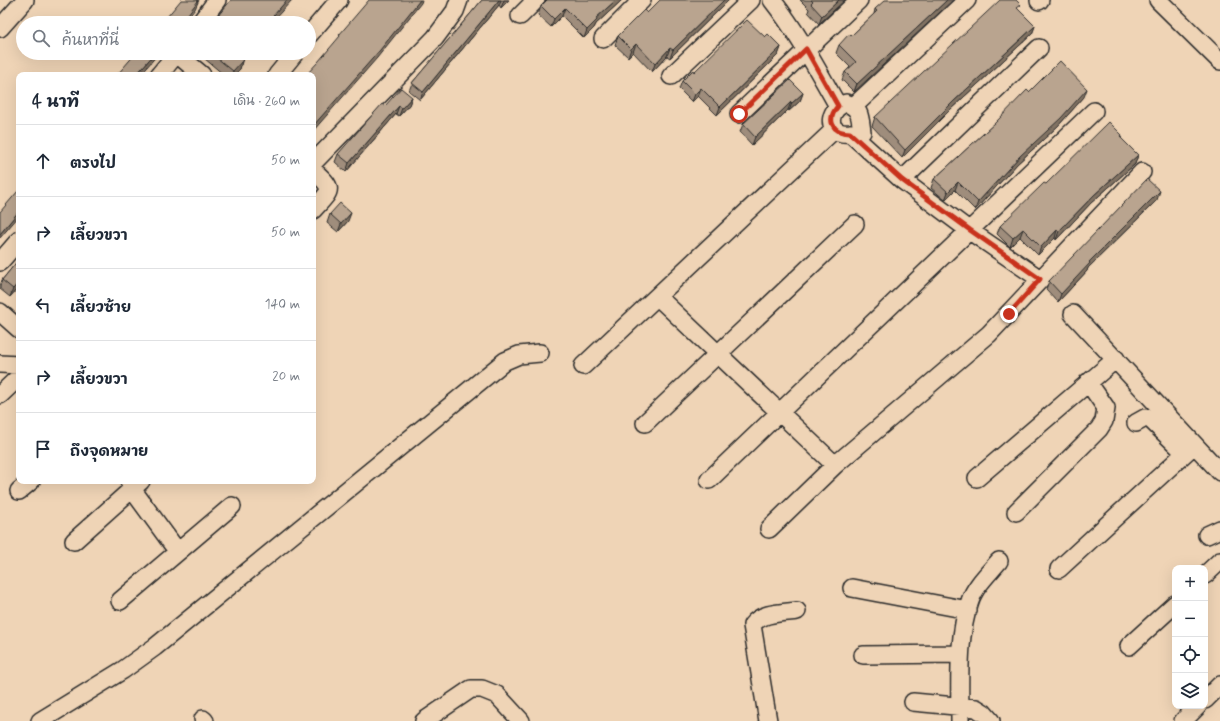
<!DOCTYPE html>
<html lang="th">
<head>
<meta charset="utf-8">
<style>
	:root { --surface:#fff; --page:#f6f6f7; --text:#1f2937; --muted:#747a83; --line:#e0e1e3 }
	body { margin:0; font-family:Mynerve,"Playpen Sans Thai",sans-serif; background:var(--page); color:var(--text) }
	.controls { position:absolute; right:12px; bottom:12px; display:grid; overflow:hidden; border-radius:8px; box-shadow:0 4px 16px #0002 }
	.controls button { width:36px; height:36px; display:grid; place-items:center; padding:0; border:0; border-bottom:1px solid var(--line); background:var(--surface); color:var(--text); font:20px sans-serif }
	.stop { position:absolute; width:12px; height:12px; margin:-9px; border:3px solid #c8321e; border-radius:50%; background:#fff }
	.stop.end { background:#c8321e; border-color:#fff; box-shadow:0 1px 4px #0008 }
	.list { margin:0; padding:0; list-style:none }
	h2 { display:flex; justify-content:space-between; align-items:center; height:52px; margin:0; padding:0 16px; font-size:17px }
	h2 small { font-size:13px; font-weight:400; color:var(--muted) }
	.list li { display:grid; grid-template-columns:26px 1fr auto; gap:12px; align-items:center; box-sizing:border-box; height:72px; padding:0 16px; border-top:1px solid var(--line) }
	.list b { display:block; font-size:15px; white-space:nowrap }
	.list em { font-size:13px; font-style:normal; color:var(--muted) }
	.icon { flex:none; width:22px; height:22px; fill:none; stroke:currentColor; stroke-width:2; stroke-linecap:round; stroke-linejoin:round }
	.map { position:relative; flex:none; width:1220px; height:721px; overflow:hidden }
	.search { position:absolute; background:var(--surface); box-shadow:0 4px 16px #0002; left:16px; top:16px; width:300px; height:44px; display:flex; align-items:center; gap:10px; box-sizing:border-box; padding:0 14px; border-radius:22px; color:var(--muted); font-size:15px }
	.panel { position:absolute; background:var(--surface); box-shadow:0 4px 16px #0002; left:16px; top:72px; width:300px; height:412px; border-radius:8px }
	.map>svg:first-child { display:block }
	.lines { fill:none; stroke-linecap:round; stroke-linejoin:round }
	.minor-casing { stroke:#2b2b2b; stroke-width:20 }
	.minor { stroke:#efd4b6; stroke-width:17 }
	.wall { fill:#9f8d7b; stroke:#2b2b2b }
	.shaded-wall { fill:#827364; stroke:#2b2b2b }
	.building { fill:#b9a48f; stroke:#2b2b2b }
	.route { stroke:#c8321e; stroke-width:5 }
</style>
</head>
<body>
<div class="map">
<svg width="1220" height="721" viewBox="0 0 1220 721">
	<rect width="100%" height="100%" fill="#efd4b6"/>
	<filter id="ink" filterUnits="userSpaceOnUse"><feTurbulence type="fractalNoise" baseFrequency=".025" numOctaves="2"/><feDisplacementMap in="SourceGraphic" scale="8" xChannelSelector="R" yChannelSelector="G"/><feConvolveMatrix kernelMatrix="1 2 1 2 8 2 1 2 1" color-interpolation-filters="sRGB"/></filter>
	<g filter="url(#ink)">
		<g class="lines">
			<!-- minor casing -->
			<g class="minor-casing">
				<path id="minor" d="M 772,0 C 798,33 817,69 838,106
					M 1158,0 L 1220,61
					M 1039,1 L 1040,0
					M 520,16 L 536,0
					M 200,23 L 217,0
					M 0,28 L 25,0
					M 309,35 L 339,0
					M 603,39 L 642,0
					M 177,54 L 202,75
					M 159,75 L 177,53
					M 277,75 L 295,53
					M 671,76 L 751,0
					M 846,103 C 861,108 860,118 862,132 C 856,132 848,134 842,133 C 825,129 830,108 846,103 Z
					M 854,106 L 967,0
					M 739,114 L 859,0
					M 850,133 L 902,180 L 970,231 L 1040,279
					M 313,163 L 435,38 L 455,11 L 459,0
					M 313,170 C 335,190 332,189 313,210
					M 902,180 L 1039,48
					M 0,262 L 19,240
					M 658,297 L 835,465
					M 0,312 L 19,329
					M 1073,314 L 1220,472
					M 0,364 L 19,365
					M 583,366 L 835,129
					M 0,395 L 19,377
					M 645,423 L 855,224
					M 1136,423 L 1145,418 L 1149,418 L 1185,453
					M 977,478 L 1116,359
					M 709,480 L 1094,111
					M 129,481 L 132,489 L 178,552
					M 19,491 L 31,481
					M 1016,512 L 1099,429 L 1104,421 L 1106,408 L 1088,382
					M 769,529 L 835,465 L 989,334 L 1142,172
					M 1207,535 L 1220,529
					M 74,541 L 141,481
					M 1059,569 L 1194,445
					M 1205,575 L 1220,561
					M 852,588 L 968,610
					M 120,601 L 232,506
					M 1129,646 L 1175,604
					M 863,655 L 960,654
					M 1205,700 L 1220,685
					M 913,702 L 976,708 L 984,713 L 991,721
					M 203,719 L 205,721
					M 40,721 L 123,670 L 155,647 L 505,361 L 519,355 L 540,353
					M 424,721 L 471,689 L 482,689 L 497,695 L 521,721
					M 768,721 L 752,625 C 762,612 782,613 797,611
					M 960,721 C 960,684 957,636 970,601 C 975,586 988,574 999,561
					M 1183,721 L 1198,706"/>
			</g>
			<!-- minor -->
			<use href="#minor" class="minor"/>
		</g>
		<!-- wall -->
		<path class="wall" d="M 482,0 L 509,0 L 501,8 L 499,5 L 420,100 L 409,91 L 412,83 Z
			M 622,0 L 596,24 L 594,28 L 584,38 L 562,16 L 551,27 L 538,15 L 541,6 Z
			M 729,0 L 670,58 L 667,56 L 652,72 L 633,52 L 628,57 L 615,45 L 618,36 L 647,13 Z
			M 800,0 L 845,0 L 819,24 L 808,12 L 809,9 Z
			M 888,0 L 854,92 L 842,80 L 845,72 L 850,67 L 836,53 L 839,45 L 851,36 L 874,14 L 875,9 Z
			M 1019,10 L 1035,26 L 1032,34 L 951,109 L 902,158 L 872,126 L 875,117 Z
			M 765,37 L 781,47 L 778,55 L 717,115 L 698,96 L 692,102 L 679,89 L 682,81 L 694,72 Z
			M 198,53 L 249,53 L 242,61 L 240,69 L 234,75 L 224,75 Z
			M 1029,92 L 1084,97 L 1058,126 L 1017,164 L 975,210 L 955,190 L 945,200 L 931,188 L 934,179 Z
			M 803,93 L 800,101 L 789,111 L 788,110 L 752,145 L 740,132 L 743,124 Z
			M 412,97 L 409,105 L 399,116 L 396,114 L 346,172 L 335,162 L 338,154 L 385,106 Z
			M 1122,135 L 1121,139 L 1138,155 L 1135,164 L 1091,203 L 1056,240 L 1055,238 L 1038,255 L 1020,237 L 1010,247 L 997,234 L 1000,226 L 1046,184 Z
			M 1157,200 L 1088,268 L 1087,271 L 1058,302 L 1046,289 L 1049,281 Z
			M 330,214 L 348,221 L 338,232 L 327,223 Z
			M 19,259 L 19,293 L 16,290 L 10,297 L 0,289 L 0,286 L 2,280 Z"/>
		<!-- shaded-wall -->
		<path class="shaded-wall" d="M 195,0 L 199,0 L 195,9 L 184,23 L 181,23 Z
			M 287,0 L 292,0 L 271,23 L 267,23 Z
			M 420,0 L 422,0 L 421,3 L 377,58 L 313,131 L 313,126 Z
			M 499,0 L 501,0 L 499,5 L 420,100 L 423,92 Z
			M 504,0 L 509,0 L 501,8 Z
			M 616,0 L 622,0 L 596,24 L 594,28 L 584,38 L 587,30 L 596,18 Z
			M 724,0 L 729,0 L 670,58 L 673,50 Z
			M 839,0 L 845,0 L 819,24 L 822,16 Z
			M 947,0 L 953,0 L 854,92 L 857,84 Z
			M 565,8 L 562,16 L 551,27 L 554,19 Z
			M 1035,26 L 1032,34 L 951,109 L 902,158 L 905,150 L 954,101 Z
			M 636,44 L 633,52 L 628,57 L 631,49 Z
			M 781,47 L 778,55 L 717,115 L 720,107 Z
			M 670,48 L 667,56 L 652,72 L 655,64 Z
			M 155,53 L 159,53 L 140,75 L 136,75 Z
			M 245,53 L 249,53 L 242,61 L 240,69 L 234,75 L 232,75 L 233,71 L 240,58 Z
			M 701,88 L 698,96 L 692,102 L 695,94 Z
			M 1087,89 L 1084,97 L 1058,126 L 1017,164 L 975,210 L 978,202 L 1020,156 Z
			M 803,93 L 800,101 L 789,111 L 792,103 Z
			M 412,97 L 409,105 L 399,116 L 402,108 Z
			M 791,102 L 788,110 L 752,145 L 755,137 Z
			M 399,106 L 396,114 L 346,172 L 349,163 Z
			M 1138,155 L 1135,164 L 1091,203 L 1056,240 L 1059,231 L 1094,195 Z
			M 958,182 L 955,190 L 945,200 L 948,192 Z
			M 1160,191 L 1157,200 L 1088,268 L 1087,271 L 1058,302 L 1061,294 L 1089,262 Z
			M 19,211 L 19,216 L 0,238 L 0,234 Z
			M 351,213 L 348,221 L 338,232 L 341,224 Z
			M 1023,229 L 1020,237 L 1010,247 L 1013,238 Z
			M 1057,230 L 1055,238 L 1038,255 L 1041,247 Z
			M 19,282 L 16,290 L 10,297 L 13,289 Z"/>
		<!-- building -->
		<path class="building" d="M 181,0 L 197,0 L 198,1 L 181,23 L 162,23 Z
			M 231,0 L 287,0 L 267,23 L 212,23 Z
			M 369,0 L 420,0 L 380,50 L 313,126 L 313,75 L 306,75 L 318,62 L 340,36 L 339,35 Z
			M 482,0 L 499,0 L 423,92 L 412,83 Z
			M 547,0 L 616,0 L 596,18 L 597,20 L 587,30 L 565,8 L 554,19 L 541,6 Z
			M 660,0 L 724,0 L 673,50 L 670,48 L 655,64 L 636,44 L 631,49 L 618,36 L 644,10 L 647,13 Z
			M 811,0 L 839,0 L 822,16 L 811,4 L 813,2 Z
			M 885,0 L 947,0 L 857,84 L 845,72 L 856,62 L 839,45 L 849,34 L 851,36 L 877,11 L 875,9 Z
			M 1000,0 L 1016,0 L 1021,5 L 1017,8 L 1035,26 L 954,101 L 905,150 L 875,117 Z
			M 747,20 L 765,37 L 768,34 L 781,47 L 720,107 L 701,88 L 695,94 L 682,81 L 693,70 L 694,72 Z
			M 136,53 L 155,53 L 136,75 L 117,75 Z
			M 211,53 L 245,53 L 240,58 L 243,60 L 233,71 Z
			M 1060,61 L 1087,89 L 1061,118 L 1020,156 L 978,202 L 958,182 L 948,192 L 934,179 L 996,122 L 1027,90 L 1029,92 Z
			M 183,71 L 188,75 L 180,75 Z
			M 790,80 L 803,93 L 792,103 L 791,102 L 755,137 L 743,124 Z
			M 401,88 L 412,97 L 402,108 L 399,106 L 349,163 L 338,154 L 382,104 L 385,106 Z
			M 1109,122 L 1122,135 L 1120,137 L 1138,155 L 1094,195 L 1059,231 L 1057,230 L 1041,247 L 1023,229 L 1013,238 L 1000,226 L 1044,183 L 1046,184 Z
			M 1147,179 L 1160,191 L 1089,262 L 1090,263 L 1061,294 L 1049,281 Z
			M 18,191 L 19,192 L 19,211 L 0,234 L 0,212 Z
			M 340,203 L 351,213 L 341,224 L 330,214 Z
			M 19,259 L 19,282 L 13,289 L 2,280 Z"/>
	</g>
	<g class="lines" filter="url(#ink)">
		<!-- route -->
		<path class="route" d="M 739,114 L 806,49 L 838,106 C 826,120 832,133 850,133 L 902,180 L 970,230 L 1040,279 L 1009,314"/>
	</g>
</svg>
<div class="controls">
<button>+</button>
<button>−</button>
<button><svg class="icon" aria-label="locate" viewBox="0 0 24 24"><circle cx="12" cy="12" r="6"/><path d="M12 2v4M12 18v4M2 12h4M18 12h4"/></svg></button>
<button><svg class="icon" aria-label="layers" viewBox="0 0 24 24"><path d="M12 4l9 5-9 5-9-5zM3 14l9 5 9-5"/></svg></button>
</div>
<div class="stop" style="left:739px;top:114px"></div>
<div class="stop end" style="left:1009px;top:314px"></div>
<div class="search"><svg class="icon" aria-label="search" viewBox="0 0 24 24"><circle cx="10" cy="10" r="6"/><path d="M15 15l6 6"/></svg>ค้นหาที่นี่</div>
<section class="panel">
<h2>4 นาที<small>เดิน · 260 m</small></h2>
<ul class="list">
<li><svg class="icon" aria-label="ahead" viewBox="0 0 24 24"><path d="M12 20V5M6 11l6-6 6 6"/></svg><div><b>ตรงไป</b></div><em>50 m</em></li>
<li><svg class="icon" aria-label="right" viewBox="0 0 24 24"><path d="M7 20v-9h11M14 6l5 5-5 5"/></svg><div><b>เลี้ยวขวา</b></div><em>50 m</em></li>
<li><svg class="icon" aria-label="left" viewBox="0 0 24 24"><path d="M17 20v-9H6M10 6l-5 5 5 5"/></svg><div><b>เลี้ยวซ้าย</b></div><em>140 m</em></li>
<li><svg class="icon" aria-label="right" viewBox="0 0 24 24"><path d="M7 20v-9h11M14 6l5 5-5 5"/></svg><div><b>เลี้ยวขวา</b></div><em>20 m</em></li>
<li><svg class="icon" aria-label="arrive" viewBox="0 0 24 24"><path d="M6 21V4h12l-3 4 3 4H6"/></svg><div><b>ถึงจุดหมาย</b></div></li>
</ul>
</section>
</div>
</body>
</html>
